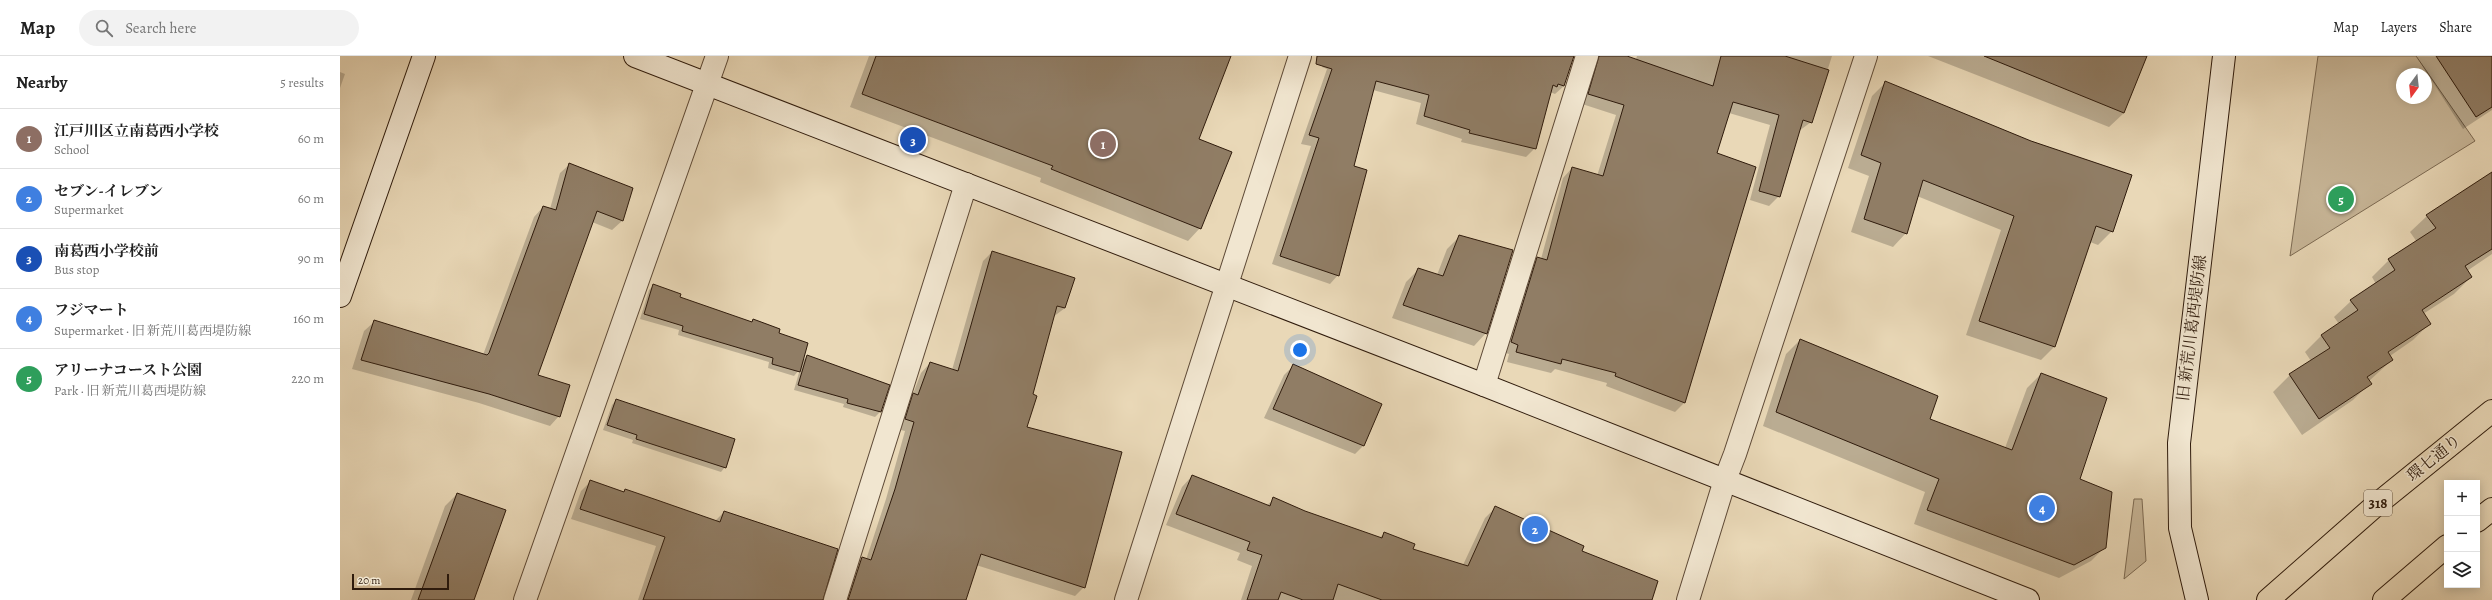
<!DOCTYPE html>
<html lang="en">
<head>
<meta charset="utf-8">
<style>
	:root { --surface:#fff; --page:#f2f2f2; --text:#222; --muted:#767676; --line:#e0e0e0; --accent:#b45309 }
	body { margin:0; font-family:Alegreya,"Noto Serif JP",serif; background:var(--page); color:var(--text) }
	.controls { position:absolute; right:12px; bottom:12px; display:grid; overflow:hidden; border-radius:0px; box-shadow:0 2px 10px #0003 }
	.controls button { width:36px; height:36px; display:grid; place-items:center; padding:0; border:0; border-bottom:1px solid var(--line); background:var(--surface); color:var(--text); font:20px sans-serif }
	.compass { position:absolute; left:2056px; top:12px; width:36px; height:36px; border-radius:50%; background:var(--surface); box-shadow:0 2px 10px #0003; rotate:195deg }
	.scale { position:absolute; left:12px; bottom:10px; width:97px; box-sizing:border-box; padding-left:4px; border:2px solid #2f1b0c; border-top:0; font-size:11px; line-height:14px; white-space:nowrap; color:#2f1b0c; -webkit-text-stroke:3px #f1e6d0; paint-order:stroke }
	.you { position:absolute; left:960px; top:294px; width:14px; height:14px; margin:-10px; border:3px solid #fff; border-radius:50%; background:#1a73e8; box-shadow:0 0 0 6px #1a73e833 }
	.badge { display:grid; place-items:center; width:26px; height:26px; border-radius:50%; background:var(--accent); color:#fff; font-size:13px; font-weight:700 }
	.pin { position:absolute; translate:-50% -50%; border:2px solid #fff; box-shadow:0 1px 4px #0006 }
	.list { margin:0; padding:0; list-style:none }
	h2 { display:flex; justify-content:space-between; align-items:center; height:52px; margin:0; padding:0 16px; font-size:17px }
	h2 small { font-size:13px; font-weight:400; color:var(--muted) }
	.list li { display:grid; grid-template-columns:26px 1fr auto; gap:12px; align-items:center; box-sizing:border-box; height:60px; padding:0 16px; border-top:1px solid var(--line) }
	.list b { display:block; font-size:15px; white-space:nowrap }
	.list p { margin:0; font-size:13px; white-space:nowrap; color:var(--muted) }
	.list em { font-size:13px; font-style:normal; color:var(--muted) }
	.icon { flex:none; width:22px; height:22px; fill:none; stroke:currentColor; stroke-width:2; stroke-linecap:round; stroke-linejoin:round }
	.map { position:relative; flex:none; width:2152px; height:544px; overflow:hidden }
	header { display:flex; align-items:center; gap:24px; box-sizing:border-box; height:56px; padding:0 20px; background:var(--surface); border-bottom:1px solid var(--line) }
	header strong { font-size:19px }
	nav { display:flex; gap:22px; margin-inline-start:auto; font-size:14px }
	.search { width:280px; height:36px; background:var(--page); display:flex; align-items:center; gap:10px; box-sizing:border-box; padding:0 14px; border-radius:22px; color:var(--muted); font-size:15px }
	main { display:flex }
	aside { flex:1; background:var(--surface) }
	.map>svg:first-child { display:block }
	.green { fill:#c9b89a; stroke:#7c6a53; fill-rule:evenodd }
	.shadow { fill:#0003 }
	.building { fill:#907d65; stroke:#2f1b0c }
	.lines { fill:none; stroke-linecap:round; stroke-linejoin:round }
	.street-casing { stroke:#5e4a37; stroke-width:24 }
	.secondary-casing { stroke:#2f1b0c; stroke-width:24 }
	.primary-casing { stroke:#2f1b0c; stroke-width:24 }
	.street { stroke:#f1e6d0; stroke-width:22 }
	.secondary { stroke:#f1e6d0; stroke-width:22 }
	.primary { stroke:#e9d8b7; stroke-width:22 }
	.labels { text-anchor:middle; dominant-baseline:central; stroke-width:3; stroke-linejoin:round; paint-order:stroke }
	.shield { fill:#f1e6d0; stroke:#695847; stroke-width:1 }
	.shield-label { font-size:15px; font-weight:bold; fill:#2f1b0c }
	.street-label { font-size:16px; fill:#2f1b0c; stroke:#f1e6d0 }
</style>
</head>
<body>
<header>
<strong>Map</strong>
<div class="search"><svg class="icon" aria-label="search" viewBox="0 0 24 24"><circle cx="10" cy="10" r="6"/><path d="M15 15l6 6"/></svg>Search here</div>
<nav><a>Map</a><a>Layers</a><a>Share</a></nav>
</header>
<main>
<aside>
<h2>Nearby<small>5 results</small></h2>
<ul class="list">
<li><span class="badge" style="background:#8d6e63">1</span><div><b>江戸川区立南葛西小学校</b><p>School</p></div><em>60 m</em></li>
<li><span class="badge" style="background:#3f7fe0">2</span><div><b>セブン-イレブン</b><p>Supermarket</p></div><em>60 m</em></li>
<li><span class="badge" style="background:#1a4fb4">3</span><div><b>南葛西小学校前</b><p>Bus stop</p></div><em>90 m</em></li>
<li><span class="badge" style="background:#3f7fe0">4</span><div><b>フジマート</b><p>Supermarket · 旧 新荒川葛西堤防線</p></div><em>160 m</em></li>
<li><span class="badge" style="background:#2e9e5b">5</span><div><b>アリーナコースト公園</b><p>Park · 旧 新荒川葛西堤防線</p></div><em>220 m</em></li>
</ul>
</aside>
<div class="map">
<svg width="2152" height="544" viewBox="0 0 2152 544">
	<rect width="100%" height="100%" fill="#e9d8b7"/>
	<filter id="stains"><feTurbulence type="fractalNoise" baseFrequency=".005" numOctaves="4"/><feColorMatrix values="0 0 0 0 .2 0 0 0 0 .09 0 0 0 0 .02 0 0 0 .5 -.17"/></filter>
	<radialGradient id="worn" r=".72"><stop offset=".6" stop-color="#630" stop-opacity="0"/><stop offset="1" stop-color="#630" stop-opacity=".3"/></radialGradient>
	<!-- green -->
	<path class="green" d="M 1978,0 L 2076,0 L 2135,85 L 1950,200 ZM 2062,18 L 2086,18 L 2086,42 L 2062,42 Z
		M 1794,443 L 1802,443 L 1806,505 L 1784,523 Z"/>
	<!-- shadow -->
	<path class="shadow" d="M 529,0 L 890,0 L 858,84 L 860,172 L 848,185 L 700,126 L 701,122 L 510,51 Z
		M 986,0 L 1233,0 L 1224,30 L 1215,38 L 1210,36 L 1195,92 L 1186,101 L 1121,86 L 1122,83 L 1076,68 L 1081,47 L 1033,34 L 1012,110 L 998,219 L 990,228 L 932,208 L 971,90 L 961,88 L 987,13 L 982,11 Z
		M 1297,0 L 1492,0 L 1471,66 L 1459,75 L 1439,140 L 1429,150 L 1410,144 L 1430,69 L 1389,57 L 1376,98 L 1344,347 L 1335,356 L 1266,330 L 1267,327 L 1215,313 L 1211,317 L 1167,306 L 1169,298 L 1162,296 L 1188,212 L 1198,202 L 1201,203 L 1223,122 L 1232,112 L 1257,120 L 1276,59 L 1239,47 L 1254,10 L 1264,1 L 1294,9 Z
		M 1588,0 L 1806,0 L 1784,57 L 1769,71 Z
		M 2076,0 L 2147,0 L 2152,8 L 2152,54 L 2123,73 Z
		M 0,16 L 5,18 L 0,32 Z
		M 1546,26 L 1772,175 L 1758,189 L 1750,186 L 1715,290 L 1701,304 L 1626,279 L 1661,174 L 1577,140 L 1566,177 L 1553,191 L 1511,176 L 1529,120 L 1508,112 L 1532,40 Z
		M 230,108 L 282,165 L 272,174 L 252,166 L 197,320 L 219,360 L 210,370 L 139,347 L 12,313 L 24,275 L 34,266 L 143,299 L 194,161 L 203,151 L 210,153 L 220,117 Z
		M 2152,117 L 2152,198 L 2127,215 L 2131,221 L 2114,238 L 2083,258 L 2090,267 L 2073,284 L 2050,300 L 2052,304 L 2029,325 L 2030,327 L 2013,344 L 1962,379 L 1933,336 L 1950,319 L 1971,305 L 1965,296 L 1981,280 L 1999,268 L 1994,261 L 2011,245 L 2036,228 L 2032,221 L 2049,204 L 2077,186 L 2070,176 L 2087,160 Z
		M 1120,180 L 1146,277 L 1134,290 L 1052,262 L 1066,226 L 1079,213 L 1097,219 L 1107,193 Z
		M 652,196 L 734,223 L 725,252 L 713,261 L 692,339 L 686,372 L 744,531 L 735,540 L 636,509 L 625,544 L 502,544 L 512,512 L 522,502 L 526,504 L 546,443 L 565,375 L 556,373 L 564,347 L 573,338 L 581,317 L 590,307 L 612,314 L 643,205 Z
		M 313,230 L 338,242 L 410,267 L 413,265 L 438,278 L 461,307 L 467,300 L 548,329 L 540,356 L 535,361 L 503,351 L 504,348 L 454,334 L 460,313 L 454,320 L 428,312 L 429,306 L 338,279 L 339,274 L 300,263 L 309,234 Z
		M 1460,284 L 1588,363 L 1665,392 L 1687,332 L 1701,318 L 1765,491 L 1751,505 L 1719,522 L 1574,468 L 1585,436 L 1423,370 L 1446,298 Z
		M 953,310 L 1024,389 L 1015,398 L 924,362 L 944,319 Z
		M 276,344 L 385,411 L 381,416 L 292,387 L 293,384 L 263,374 L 272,349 Z
		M 852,420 L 926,450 L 934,443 L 965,456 L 1039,482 L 1045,477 L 1072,494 L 1123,509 L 1145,462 L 1156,451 L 1241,495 L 1311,544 L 901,544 L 912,510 L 897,504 L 900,497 L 826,469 L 842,431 Z
		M 251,425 L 375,465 L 384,456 L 474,544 L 298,544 L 316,490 L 231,463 L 241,435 Z
		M 117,438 L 133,544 L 71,544 L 105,450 Z"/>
	<!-- building -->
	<path class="building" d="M 536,0 L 891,0 L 859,83 L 892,96 L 861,173 L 711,113 L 713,110 L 522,38 Z
		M 977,0 L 1234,0 L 1224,30 L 1218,28 L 1217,31 L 1213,29 L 1196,93 L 1129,77 L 1130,74 L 1084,60 L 1089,39 L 1036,25 L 1014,110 L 1027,114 L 999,220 L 940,200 L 979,82 L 969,79 L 992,13 L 976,8 Z
		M 1259,0 L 1287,0 L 1373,30 L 1381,0 L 1445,0 L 1489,14 L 1472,67 L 1463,64 L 1440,141 L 1419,135 L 1439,59 L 1393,46 L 1377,97 L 1416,111 L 1345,347 L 1275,320 L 1276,317 L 1222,303 L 1221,308 L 1176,296 L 1178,289 L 1171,286 L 1197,201 L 1207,204 L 1232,111 L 1263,120 L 1284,49 L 1248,38 Z
		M 1644,0 L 1807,0 L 1784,57 Z
		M 2096,0 L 2152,0 L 2152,51 L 2136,61 Z
		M 1545,25 L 1691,85 L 1792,119 L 1773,176 L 1756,170 L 1715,291 L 1639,265 L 1674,160 L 1583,124 L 1567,178 L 1524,163 L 1541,107 L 1521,99 Z
		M 229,107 L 293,132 L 283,165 L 257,155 L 198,319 L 230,329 L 220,361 L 149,338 L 21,304 L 34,264 L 147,299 L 149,297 L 203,150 L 216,154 Z
		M 2152,116 L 2152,193 L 2125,210 L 2132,221 L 2082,254 L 2091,268 L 2048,296 L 2053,304 L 2027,321 L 2032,328 L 1979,363 L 1949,318 L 1990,292 L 1981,279 L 2018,254 L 2010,244 L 2055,214 L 2048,203 L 2096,172 L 2086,159 Z
		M 1119,179 L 1173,194 L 1147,278 L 1063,249 L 1078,212 L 1103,220 Z
		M 652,195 L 735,222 L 725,252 L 717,250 L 693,338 L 697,340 L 687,371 L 782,396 L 745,532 L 641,498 L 626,544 L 508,544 L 522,501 L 531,504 L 555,433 L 574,366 L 565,363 L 573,337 L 578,339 L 590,306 L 618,315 Z
		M 313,228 L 341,238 L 340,241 L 412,266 L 413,263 L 440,273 L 439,277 L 468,287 L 460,316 L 432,308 L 433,302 L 342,275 L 343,270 L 304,258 Z
		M 1460,283 L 1598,340 L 1590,363 L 1672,394 L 1701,317 L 1767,342 L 1740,423 L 1772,436 L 1766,492 L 1734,509 L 1587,454 L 1599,423 L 1436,356 Z
		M 467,299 L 550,329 L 541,356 L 507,347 L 508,343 L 458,329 Z
		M 953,308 L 1042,348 L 1024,390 L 933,353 Z
		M 276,343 L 395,383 L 386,412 L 296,383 L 297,379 L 267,369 Z
		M 852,419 L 930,450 L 933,441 L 965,455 L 1042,482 L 1044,476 L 1075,488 L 1073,493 L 1128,510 L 1155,450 L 1244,490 L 1242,495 L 1318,525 L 1312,544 L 1042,544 L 998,528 L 993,544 L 963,544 L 941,536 L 938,544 L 907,544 L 922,499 L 907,494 L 910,486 L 836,458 Z
		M 250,424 L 284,436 L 285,433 L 317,444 L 380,466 L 384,455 L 498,493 L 483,544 L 303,544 L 325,481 L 240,453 Z
		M 117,437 L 166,454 L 134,544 L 78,544 Z"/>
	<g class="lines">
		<!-- street casing -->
		<g class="street-casing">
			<path id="street" d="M 1144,329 L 1247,0
				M 185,544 L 377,0
				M 495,544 L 626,128
				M 786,544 L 960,0
				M 1348,544 L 1385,424 L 1395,398 L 1526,0"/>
		</g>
		<!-- secondary casing -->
		<g class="secondary-casing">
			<path id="secondary" d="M 295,0 L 1144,329 L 1688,544
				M 0,240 L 84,0
				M 1857,544 L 1840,472 L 1839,387 L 1884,0"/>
		</g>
		<!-- primary casing -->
		<g class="primary-casing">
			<path id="primary" d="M 2137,465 L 2152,453
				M 1928,544 L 2036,449 L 2152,355
				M 2044,544 L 2107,490"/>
		</g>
		<!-- street -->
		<use href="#street" class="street"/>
		<!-- secondary -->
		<use href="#secondary" class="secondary"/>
		<!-- primary -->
		<use href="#primary" class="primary"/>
	</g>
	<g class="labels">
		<!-- shield labels -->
		<rect class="shield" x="2024" y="434" width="28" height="26" rx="3"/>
		<g class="shield-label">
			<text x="2038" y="447">318</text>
		</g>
		<!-- street labels -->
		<g class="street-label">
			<text transform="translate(1852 272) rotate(-83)">旧 新荒川葛西堤防線</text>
			<text transform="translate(2094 402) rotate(-39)">環七通り</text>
		</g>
	</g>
	<rect width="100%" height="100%" filter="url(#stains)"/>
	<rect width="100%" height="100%" fill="url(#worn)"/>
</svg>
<div class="controls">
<button>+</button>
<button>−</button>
<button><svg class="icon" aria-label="layers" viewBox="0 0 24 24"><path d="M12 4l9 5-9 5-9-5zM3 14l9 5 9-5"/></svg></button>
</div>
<svg class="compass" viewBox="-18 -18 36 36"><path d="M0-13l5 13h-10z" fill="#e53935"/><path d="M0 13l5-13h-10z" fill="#767676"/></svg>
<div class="scale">20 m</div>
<div class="you"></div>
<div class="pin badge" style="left:763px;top:88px;background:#8d6e63">1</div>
<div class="pin badge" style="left:1195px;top:473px;background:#3f7fe0">2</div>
<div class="pin badge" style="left:573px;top:84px;background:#1a4fb4">3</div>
<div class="pin badge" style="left:1702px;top:452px;background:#3f7fe0">4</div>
<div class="pin badge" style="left:2001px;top:143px;background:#2e9e5b">5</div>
</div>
</main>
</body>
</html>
